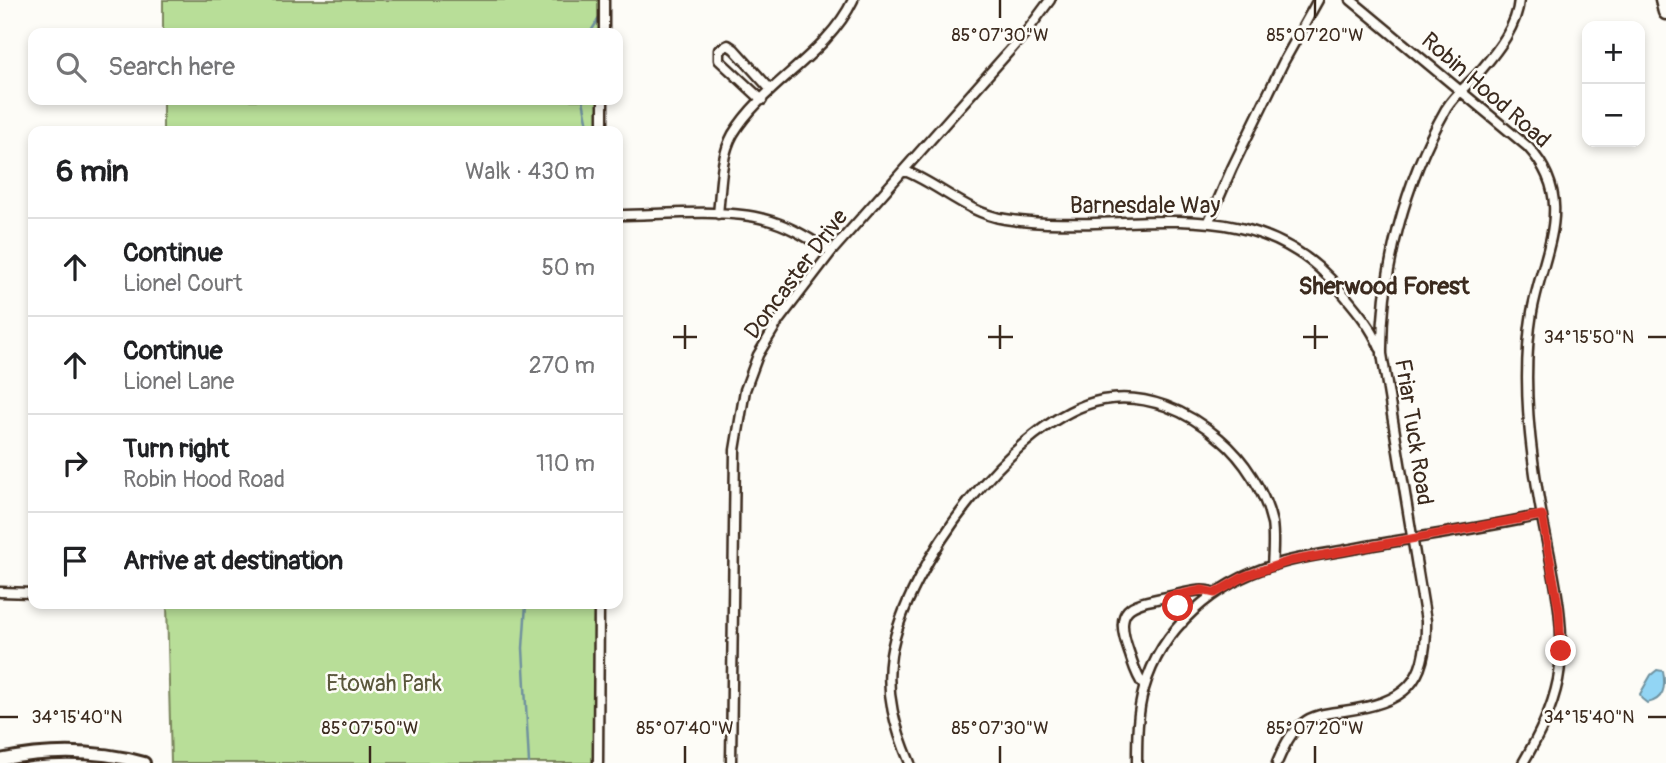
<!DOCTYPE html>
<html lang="en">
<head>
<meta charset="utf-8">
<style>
	:root { --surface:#fff; --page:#f6f6f6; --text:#202124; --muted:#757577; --line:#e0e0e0 }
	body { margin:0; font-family:Pangolin,sans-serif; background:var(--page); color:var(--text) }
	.controls { position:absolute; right:21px; top:21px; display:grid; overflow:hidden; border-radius:14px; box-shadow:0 4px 10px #0003 }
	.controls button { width:63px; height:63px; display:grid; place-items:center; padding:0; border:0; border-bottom:2px solid var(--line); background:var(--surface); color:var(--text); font:35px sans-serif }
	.stop { position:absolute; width:21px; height:21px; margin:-16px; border:5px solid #d93025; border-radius:50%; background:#fff }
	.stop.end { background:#d93025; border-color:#fff; box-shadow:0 2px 7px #0008 }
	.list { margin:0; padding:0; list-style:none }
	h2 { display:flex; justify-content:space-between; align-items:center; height:91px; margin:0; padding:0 28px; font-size:30px }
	h2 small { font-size:23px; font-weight:400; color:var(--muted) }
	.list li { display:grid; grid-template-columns:46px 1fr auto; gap:21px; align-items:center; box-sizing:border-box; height:98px; padding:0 28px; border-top:2px solid var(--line) }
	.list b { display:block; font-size:26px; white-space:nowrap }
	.list p { margin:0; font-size:23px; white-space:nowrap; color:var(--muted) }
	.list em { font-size:23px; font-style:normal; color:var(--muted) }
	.icon { flex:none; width:38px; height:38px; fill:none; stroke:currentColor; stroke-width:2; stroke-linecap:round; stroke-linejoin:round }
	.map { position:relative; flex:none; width:1666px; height:763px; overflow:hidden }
	.search { position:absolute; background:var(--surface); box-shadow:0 4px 10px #0003; left:28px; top:28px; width:595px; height:77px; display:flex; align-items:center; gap:18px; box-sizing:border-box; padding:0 24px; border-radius:14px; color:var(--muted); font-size:26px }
	.panel { position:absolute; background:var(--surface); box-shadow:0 4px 10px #0003; left:28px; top:126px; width:595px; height:483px; border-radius:14px }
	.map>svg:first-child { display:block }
	.green { fill:#b8de98; stroke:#7a845b; stroke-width:2 }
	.water { fill:#92d5f4; stroke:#6f919e; stroke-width:2 }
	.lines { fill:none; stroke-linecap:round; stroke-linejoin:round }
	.stream { stroke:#6f919e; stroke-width:2.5 }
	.street-casing { stroke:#3b2a1e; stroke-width:13 }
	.secondary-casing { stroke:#3b2a1e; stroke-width:16 }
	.highway-casing { stroke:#3b2a1e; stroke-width:19 }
	.street { stroke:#fdfcf7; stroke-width:8 }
	.secondary { stroke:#fdfcf7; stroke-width:10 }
	.highway { stroke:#fdfcf7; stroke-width:14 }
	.route { stroke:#d93025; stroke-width:9 }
	.ticks { fill:none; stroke:#3b2a1e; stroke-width:2.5 }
	.labels { text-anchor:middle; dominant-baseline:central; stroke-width:5; stroke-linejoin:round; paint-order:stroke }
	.street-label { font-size:23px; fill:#3b2a1e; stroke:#fdfcf7 }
	.park-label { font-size:23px; fill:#5a573c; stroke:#fdfcf7 }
	.neighbourhood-label { font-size:24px; font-weight:bold; fill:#3b2a1e; stroke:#fdfcf7 }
	.ticks-label { font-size:18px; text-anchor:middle; fill:#3b2a1e; stroke:#fdfcf7; stroke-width:5; stroke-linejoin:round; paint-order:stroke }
</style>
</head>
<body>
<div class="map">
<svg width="1666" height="763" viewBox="0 0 1666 763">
	<rect width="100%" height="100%" fill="#fdfcf7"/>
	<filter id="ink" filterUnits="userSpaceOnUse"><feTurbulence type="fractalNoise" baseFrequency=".0143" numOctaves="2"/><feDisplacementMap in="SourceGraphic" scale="14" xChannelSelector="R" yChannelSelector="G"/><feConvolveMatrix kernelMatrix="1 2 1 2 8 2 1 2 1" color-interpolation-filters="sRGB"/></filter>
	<g filter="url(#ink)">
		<!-- green -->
		<path class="green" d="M 163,0 L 603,0 L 603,33 L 163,33 Z
			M 163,100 L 602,100 L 602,131 L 163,131 Z
			M 167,604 L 599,604 L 598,763 L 171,763 Z"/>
		<!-- water -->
		<path class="water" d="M 1657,670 L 1663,671 C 1666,687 1664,700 1647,703 L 1642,699 L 1640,694 L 1651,675 Z"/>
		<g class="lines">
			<!-- stream -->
			<path class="stream" d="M 590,33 L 601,15
				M 583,100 L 589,131
				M 526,604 L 523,648 L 529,763"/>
			<!-- street casing -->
			<g class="street-casing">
				<path id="street" d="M 1351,0 L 1528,147 C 1578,201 1543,251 1532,312 C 1521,380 1530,450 1542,517 C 1552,570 1568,626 1558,680 C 1552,710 1538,737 1523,763
					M 604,33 L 604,0
					M 762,100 L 719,60 L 719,50 L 728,45 L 734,49 L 771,90
					M 603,131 L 603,100
					M 905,171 C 940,185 967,213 1005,219 C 1123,238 1253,182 1341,291 C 1356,309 1371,326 1380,348
					M 718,214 C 721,188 720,157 733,134 C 764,83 827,55 853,0
					M 618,215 C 659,215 725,208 764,219 C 789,225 810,239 831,252
					M 1209,221 L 1232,168 L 1284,61 L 1318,0
					M 0,592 L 33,593
					M 1168,597 L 1177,606 L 1182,623
					M 1144,686 C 1136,676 1133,663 1129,652 C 1112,605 1131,604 1172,596 C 1186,593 1202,587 1215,593
					M 598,763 L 599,604
					M 731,763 L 735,450 L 745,390 L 758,355 L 779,320 L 831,252 L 1027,31 L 1050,0
					M 910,763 C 895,728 885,694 891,655 C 905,569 1014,417 1103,400 C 1146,392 1188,411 1220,439 C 1244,459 1265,492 1272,523 C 1274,537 1273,552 1272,566
					M 1137,763 C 1137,739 1137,712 1144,689 C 1161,628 1215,583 1274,565 C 1299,557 1326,554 1352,549 C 1415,537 1479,529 1542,515
					M 1277,763 C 1283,749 1290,732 1303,723 C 1314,714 1330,713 1344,711 C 1405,702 1427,685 1426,621 L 1382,354 C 1381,271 1405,181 1446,109 C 1456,93 1470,83 1482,69 C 1498,50 1517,26 1519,0"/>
			</g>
			<!-- secondary casing -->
			<g class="secondary-casing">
				<path id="secondary" d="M 0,760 C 48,750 97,750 144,763"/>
			</g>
			<!-- highway casing -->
			<g class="highway-casing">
				<path id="highway" d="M 1663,0 L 1666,12"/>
			</g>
			<!-- street -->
			<use href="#street" class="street"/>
			<!-- secondary -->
			<use href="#secondary" class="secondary"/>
			<!-- highway -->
			<use href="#highway" class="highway"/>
		</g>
	</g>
	<g class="lines" filter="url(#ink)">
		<!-- route -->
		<path class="route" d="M 1178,606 L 1168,597 L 1202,590 L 1215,593 L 1245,576 L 1290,561 L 1542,515 L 1559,610 L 1561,651"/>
	</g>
	<!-- ticks -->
	<path class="ticks" d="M 1000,0 L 1000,18M 1315,0 L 1315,18M 685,325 L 685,349M 1000,325 L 1000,349M 1315,325 L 1315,349M 673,337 L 697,337M 988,337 L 1013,337M 1303,337 L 1328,337M 1648,337 L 1666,337M 0,717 L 18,717M 1648,717 L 1666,717M 370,746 L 370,763M 685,746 L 685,763M 1000,746 L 1000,763M 1315,746 L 1315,763"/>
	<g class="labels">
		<!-- street labels -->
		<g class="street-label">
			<text transform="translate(1486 90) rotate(41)">Robin Hood Road</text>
			<text x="1145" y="205">Barnesdale Way</text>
			<text transform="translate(796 274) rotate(-53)">Doncaster Drive</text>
			<text transform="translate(1414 432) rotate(81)">Friar Tuck Road</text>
		</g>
		<!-- park labels -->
		<g class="park-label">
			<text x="384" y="683">Etowah Park</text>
		</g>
		<!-- neighbourhood labels -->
		<g class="neighbourhood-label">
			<text x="1384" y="286">Sherwood Forest</text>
		</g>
	</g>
	<g class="ticks-label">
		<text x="1000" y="41">85°07'30"W</text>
		<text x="1315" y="41">85°07'20"W</text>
		<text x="1589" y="343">34°15'50"N</text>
		<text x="77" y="723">34°15'40"N</text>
		<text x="1589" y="723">34°15'40"N</text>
		<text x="370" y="734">85°07'50"W</text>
		<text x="685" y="734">85°07'40"W</text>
		<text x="1000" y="734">85°07'30"W</text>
		<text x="1315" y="734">85°07'20"W</text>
	</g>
</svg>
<div class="controls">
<button>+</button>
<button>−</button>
</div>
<div class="stop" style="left:1178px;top:606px"></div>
<div class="stop end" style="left:1561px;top:651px"></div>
<div class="search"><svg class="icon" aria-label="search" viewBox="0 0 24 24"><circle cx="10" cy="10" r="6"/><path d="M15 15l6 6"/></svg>Search here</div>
<section class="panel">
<h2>6 min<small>Walk · 430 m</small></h2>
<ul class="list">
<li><svg class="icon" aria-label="ahead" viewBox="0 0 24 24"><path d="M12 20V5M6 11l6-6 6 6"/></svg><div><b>Continue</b><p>Lionel Court</p></div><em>50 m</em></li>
<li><svg class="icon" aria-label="ahead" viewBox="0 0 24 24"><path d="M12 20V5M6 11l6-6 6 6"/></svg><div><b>Continue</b><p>Lionel Lane</p></div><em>270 m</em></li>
<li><svg class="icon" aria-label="right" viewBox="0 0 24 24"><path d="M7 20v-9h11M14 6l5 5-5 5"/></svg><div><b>Turn right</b><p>Robin Hood Road</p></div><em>110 m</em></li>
<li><svg class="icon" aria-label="arrive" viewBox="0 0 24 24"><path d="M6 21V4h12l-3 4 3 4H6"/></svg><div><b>Arrive at destination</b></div></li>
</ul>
</section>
</div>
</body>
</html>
